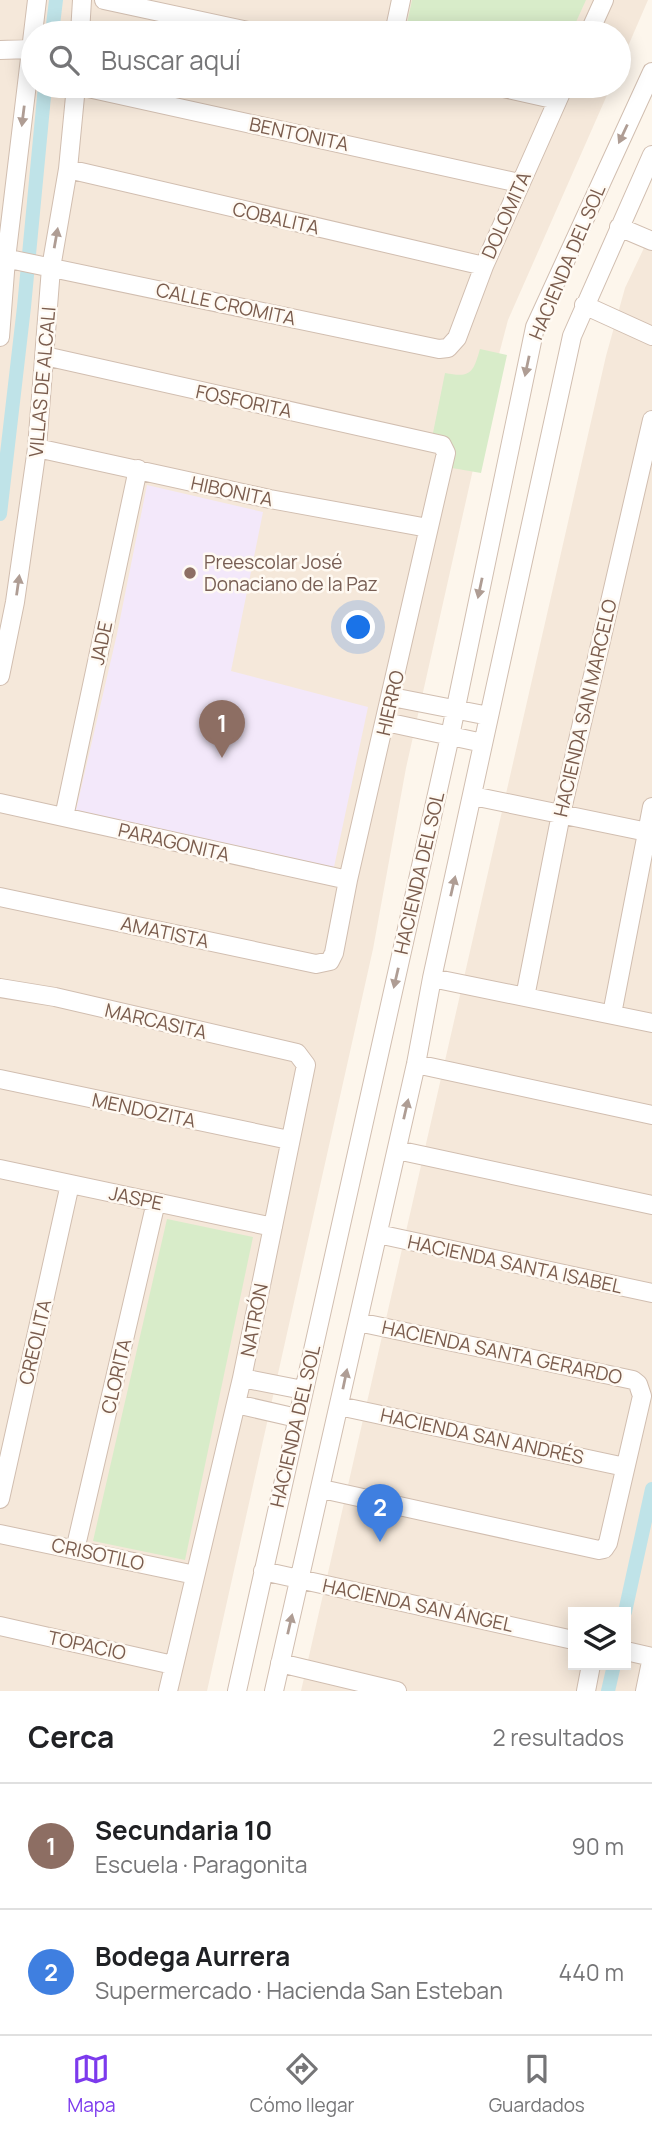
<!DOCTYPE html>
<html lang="es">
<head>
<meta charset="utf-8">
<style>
	:root { --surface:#fff; --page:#f6f6f6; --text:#202124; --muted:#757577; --line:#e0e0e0; --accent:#7c3aed }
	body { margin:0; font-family:Manrope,sans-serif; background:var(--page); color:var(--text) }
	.controls { position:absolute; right:21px; bottom:21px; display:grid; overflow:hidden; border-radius:0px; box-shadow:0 4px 18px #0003 }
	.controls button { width:63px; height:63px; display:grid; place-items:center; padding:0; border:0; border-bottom:2px solid var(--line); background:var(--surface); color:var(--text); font:35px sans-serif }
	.you { position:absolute; left:359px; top:628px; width:24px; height:24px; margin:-18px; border:5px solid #fff; border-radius:50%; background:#1a73e8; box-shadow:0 0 0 10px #1a73e833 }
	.badge { display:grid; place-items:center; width:46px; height:46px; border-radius:50%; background:var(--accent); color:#fff; font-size:23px; font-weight:700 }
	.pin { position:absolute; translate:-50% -58px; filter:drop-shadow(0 2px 4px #0008) }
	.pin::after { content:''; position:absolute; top:37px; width:24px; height:21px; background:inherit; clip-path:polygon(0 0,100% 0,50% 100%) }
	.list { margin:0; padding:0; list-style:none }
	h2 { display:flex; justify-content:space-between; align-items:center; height:91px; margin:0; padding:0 28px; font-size:30px }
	h2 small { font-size:23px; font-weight:400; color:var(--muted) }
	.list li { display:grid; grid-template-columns:46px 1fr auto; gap:21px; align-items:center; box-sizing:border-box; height:126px; padding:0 28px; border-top:2px solid var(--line) }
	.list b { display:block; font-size:26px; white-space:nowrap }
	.list p { margin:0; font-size:23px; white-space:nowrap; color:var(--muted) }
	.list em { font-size:23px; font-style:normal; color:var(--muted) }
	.icon { flex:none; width:38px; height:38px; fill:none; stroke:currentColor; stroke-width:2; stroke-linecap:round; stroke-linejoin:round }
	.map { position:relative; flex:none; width:652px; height:1691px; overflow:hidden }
	.search { position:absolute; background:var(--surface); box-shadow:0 4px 18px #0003; left:21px; right:21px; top:21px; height:77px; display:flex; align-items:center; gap:18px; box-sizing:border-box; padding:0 24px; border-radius:38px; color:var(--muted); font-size:26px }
	.sheet { height:343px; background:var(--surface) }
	nav { display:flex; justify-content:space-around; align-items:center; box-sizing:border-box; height:98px; border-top:2px solid var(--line); background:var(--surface); font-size:19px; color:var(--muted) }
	nav a { display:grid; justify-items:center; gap:4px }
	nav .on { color:var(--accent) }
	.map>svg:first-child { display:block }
	.residential { fill:#f5e8da; fill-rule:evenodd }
	.education { fill:#f3e8fa }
	.green { fill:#d8ecc9 }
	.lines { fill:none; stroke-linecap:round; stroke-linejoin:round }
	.canal { stroke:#bfe3e8; stroke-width:14 }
	.minor-casing { stroke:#d1beb0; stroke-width:20 }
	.minor { stroke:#fff; stroke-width:18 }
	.oneway { fill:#af9d94 }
	.education-dot { fill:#8d6e63; stroke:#fffaf3; stroke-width:2.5 }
	.labels { text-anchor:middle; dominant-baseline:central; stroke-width:5; stroke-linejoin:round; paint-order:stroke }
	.street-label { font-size:19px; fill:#7a5c4d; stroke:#fffaf3 }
	.education-label { font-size:19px; fill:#785e54; stroke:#fffaf3; text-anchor:start }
</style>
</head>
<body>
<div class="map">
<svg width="652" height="1691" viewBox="0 0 652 1691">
	<rect width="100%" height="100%" fill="#fdf6ec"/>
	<!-- residential -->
	<path class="residential" d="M 0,0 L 648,0 L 619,67 L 619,33 L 33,33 L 33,86 L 611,86 L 508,320 L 498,358 L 406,768 L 373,949 L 207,1691 L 0,1691 Z
		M 652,231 L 652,1691 L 301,1691 L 606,356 L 625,288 ZM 573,1612 L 626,1612 L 626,1665 L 573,1665 Z"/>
	<!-- education -->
	<path class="education" d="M 147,485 L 263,512 L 231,671 L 368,707 L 334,867 L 76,810 L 117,634 Z"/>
	<!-- green -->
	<path class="green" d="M 412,0 L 586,0 L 571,33 L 405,33 Z
		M 480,349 L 507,355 L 481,473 L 452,468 C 452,453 449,437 433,433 L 445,373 C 471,378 473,373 480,349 Z
		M 167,1219 L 253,1237 L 185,1560 L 93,1541 Z"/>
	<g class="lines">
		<!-- canal -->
		<path class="canal" d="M 52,33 L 56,0
			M 0,514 L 24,307 L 45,86
			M 625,1612 L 652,1489
			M 608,1691 L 614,1665"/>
		<!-- minor casing -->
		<g class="minor-casing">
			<path id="minor" d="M 104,0 L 257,33
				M 80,33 L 82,0
				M 394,33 L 401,0
				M 589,33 L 604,0
				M 0,50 L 31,49
				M 79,86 L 519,183
				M 495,86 L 557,100
				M 68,169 L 484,266
				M 619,227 L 652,241
				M 0,259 L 14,260 L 439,349 L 448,348 L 457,338 L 484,266 L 564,86
				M 584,305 L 652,336
				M 0,337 L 6,259 L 37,0
				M 37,448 L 270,499 L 428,528
				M 0,676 L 15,602 L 37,448 L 51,268 L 68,169 L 76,86
				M 392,697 L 489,716
				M 386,722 L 483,743
				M 473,796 L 652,833
				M 0,803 L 348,880
				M 64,817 L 138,469
				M 0,897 L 316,964 L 330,961 L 334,953 L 348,880 L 446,453 L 442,445 L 45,356
				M 432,978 L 652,1023
				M 0,988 L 55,997 L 297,1053 L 306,1065 L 242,1378 L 168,1691
				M 525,997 L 561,814 L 652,420
				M 612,1014 L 652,807
				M 416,1064 L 652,1115
				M 0,1079 L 289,1140
				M 397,1150 L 652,1205
				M 0,1169 L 273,1227
				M 378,1234 L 652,1293
				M 242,1378 L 303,1390
				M 236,1404 L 297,1418
				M 339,1406 L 625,1467
				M 322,1489 L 599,1550 L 604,1549 L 608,1543 L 642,1396 L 638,1384 L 633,1380 L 358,1322
				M 0,1499 L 70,1184
				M 0,1534 L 195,1575
				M 75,1550 L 156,1202
				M 263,1571 L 573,1640
				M 0,1626 L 173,1665
				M 626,1651 L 652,1657
				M 280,1663 L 397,1691
				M 237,1691 L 450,736 L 535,327 L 652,72
				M 274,1691 L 416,1064 L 432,978 L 572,336 L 652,155
				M 586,1691 L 591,1665
				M 645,1691 L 652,1657"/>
		</g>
		<!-- minor -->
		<use href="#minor" class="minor"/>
	</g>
	<!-- one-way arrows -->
	<defs><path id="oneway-solid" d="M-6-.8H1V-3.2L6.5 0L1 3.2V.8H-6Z" transform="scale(1.75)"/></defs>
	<g class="oneway">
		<use href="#oneway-solid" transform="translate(23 116) rotate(97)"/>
		<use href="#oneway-solid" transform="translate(623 134) rotate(115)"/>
		<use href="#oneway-solid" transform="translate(56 238) rotate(-80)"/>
		<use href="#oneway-solid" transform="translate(527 366) rotate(102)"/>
		<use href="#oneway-solid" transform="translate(18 585) rotate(-82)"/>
		<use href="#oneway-solid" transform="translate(480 588) rotate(102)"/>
		<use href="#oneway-solid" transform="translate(453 886) rotate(-77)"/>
		<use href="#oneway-solid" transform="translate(396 978) rotate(103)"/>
		<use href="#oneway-solid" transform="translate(406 1109) rotate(-77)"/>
		<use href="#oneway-solid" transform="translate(345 1379) rotate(-78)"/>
		<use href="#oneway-solid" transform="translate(290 1624) rotate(-77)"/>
	</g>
	<!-- markers -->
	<circle class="education-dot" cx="190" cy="573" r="7"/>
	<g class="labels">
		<!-- street labels -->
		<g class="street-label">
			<text transform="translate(299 134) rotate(12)">BENTONITA</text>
			<text transform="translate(506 215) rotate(-66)">DOLOMITA</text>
			<text transform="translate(276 218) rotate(13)">COBALITA</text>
			<text transform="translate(567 262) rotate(-67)">HACIENDA DEL SOL</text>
			<text transform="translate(226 304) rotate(12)">CALLE CROMITA</text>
			<text transform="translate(42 382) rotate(-85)">VILLAS DE ALCALI</text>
			<text transform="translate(244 401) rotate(12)">FOSFORITA</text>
			<text transform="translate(232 491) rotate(12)">HIBONITA</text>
			<text transform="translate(101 643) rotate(-78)">JADE</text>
			<text transform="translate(390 703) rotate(-77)">HIERRO</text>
			<text transform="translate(585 708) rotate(-77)">HACIENDA SAN MARCELO</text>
			<text transform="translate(174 842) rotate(13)">PARAGONITA</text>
			<text transform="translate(419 873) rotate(-77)">HACIENDA DEL SOL</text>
			<text transform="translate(165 932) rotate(12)">AMATISTA</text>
			<text transform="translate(156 1021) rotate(13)">MARCASITA</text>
			<text transform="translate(144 1110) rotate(12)">MENDOZITA</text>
			<text transform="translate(136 1198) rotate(12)">JASPE</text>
			<text transform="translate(515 1264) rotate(12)">HACIENDA SANTA ISABEL</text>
			<text transform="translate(254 1320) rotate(-79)">NATRÓN</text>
			<text transform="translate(35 1342) rotate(-77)">CREOLITA</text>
			<text transform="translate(502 1352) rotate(12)">HACIENDA SANTA GERARDO</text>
			<text transform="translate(116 1376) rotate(-77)">CLORITA</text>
			<text transform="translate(295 1426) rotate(-77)">HACIENDA DEL SOL</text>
			<text transform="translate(482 1436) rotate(12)">HACIENDA SAN ANDRÉS</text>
			<text transform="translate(98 1554) rotate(12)">CRISOTILO</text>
			<text transform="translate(418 1605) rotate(12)">HACIENDA SAN ÁNGEL</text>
			<text transform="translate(87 1645) rotate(12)">TOPACIO</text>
		</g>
		<!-- education labels -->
		<g class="education-label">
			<text x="204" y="562">Preescolar José<tspan x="204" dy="22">Donaciano de la Paz</tspan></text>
		</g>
	</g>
</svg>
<div class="controls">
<button><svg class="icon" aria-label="layers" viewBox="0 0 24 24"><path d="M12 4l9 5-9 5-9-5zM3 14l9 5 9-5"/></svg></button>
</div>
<div class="you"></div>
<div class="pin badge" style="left:222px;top:758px;background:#8d6e63">1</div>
<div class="pin badge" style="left:380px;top:1542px;background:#3f7fe0">2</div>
<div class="search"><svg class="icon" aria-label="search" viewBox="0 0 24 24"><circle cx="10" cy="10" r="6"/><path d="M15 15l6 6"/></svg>Buscar aquí</div>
</div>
<section class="sheet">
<h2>Cerca<small>2 resultados</small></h2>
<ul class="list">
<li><span class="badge" style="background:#8d6e63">1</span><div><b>Secundaria 10</b><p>Escuela · Paragonita</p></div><em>90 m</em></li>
<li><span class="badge" style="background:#3f7fe0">2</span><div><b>Bodega Aurrera</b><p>Supermercado · Hacienda San Esteban</p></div><em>440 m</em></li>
</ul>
</section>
<nav>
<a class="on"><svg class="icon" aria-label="map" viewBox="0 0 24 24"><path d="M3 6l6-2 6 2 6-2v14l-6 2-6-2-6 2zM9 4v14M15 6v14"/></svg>Mapa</a>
<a><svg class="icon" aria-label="directions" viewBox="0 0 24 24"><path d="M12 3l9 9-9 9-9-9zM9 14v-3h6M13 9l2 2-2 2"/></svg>Cómo llegar</a>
<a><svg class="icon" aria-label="saved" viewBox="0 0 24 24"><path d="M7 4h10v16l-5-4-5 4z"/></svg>Guardados</a>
</nav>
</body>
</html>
